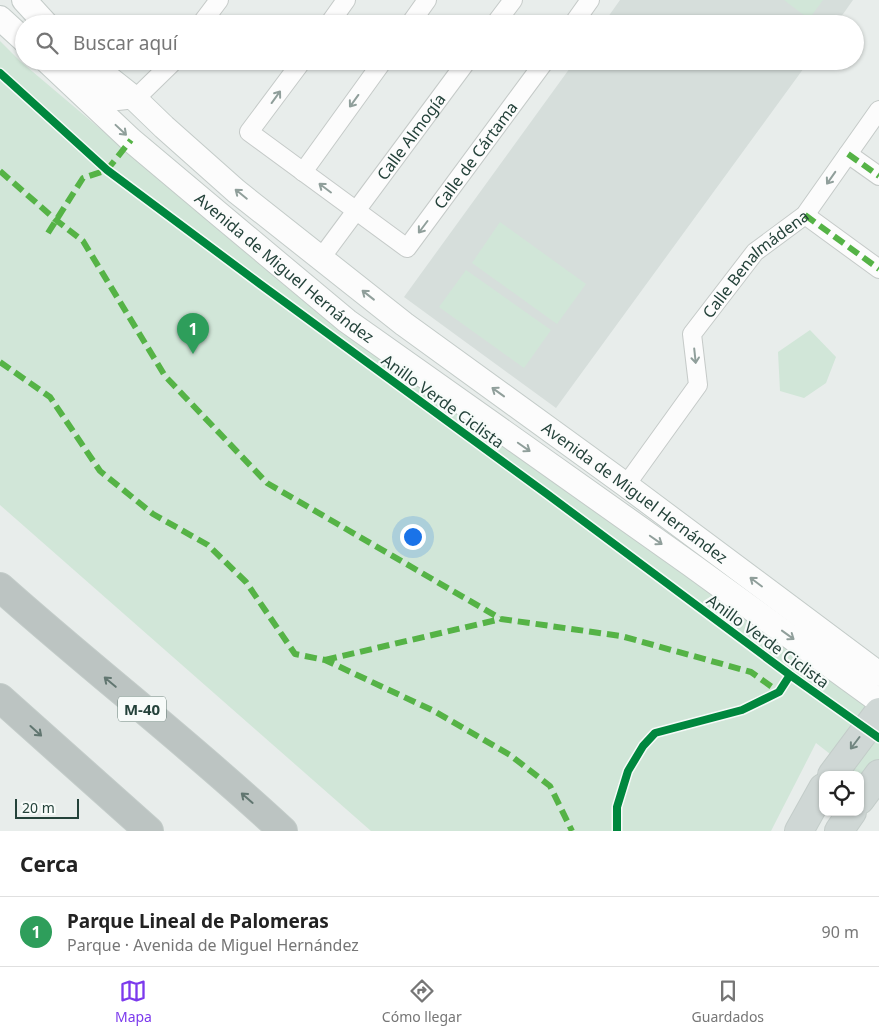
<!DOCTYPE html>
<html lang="es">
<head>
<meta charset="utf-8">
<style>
	:root { --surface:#fff; --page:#f6f6f6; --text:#222; --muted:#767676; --line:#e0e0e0; --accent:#7c3aed }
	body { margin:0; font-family:"Noto Sans",sans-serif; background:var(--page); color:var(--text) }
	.controls { position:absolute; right:15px; bottom:15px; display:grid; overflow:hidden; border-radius:10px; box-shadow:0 1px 4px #0004 }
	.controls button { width:45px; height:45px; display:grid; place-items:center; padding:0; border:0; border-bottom:1px solid var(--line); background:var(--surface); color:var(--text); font:25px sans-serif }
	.scale { position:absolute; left:15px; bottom:12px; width:64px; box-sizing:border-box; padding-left:5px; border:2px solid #24423a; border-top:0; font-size:14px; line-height:18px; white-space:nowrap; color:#24423a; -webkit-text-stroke:4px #f7fbf9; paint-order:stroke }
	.you { position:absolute; left:412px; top:536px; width:18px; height:18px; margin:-12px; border:4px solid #fff; border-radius:50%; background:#1a73e8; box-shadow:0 0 0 8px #1a73e833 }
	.badge { display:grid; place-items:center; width:32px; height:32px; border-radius:50%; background:var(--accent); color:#fff; font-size:16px; font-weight:700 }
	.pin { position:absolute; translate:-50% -41px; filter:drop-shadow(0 1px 2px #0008) }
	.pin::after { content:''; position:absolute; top:26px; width:18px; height:15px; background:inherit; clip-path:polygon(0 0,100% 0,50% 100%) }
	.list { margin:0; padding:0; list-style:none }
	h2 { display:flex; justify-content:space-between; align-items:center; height:65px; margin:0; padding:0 20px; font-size:21px }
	h2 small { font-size:16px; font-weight:400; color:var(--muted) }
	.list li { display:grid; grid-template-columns:32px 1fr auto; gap:15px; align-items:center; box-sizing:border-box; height:70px; padding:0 20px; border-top:1px solid var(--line) }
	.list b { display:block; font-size:19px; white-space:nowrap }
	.list p { margin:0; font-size:16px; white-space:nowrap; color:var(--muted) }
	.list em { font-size:16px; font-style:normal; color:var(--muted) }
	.icon { flex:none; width:28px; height:28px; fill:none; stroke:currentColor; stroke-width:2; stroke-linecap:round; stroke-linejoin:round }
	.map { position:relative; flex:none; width:879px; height:831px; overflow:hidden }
	.search { position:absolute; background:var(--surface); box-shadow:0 1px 4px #0004; left:15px; right:15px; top:15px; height:55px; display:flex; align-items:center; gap:12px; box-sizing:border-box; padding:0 18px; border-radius:28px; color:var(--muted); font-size:19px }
	.sheet { height:135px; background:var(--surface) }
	nav { display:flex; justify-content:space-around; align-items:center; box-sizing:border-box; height:70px; border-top:1px solid var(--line); background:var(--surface); font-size:14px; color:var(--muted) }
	nav a { display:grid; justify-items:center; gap:2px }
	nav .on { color:var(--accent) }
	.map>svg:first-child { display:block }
	.built { fill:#d6dedb }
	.green { fill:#d1e6d8 }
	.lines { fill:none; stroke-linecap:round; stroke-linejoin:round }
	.street-casing { stroke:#c5cac8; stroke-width:20 }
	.secondary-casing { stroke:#c3cbc8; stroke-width:26 }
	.primary-casing { stroke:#c3ccc9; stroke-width:30 }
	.highway-casing { stroke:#c3ccc9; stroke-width:30 }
	.street { stroke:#fcfcfc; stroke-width:18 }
	.secondary { stroke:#fcfcfc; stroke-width:24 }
	.primary { stroke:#cfd7d5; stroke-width:28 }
	.highway { stroke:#bcc4c2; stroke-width:28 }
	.quiet { stroke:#55b346; stroke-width:6; stroke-dasharray:12 6; stroke-linecap:butt }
	.cycleway-casing { stroke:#f7fbf9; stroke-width:11 }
	.cycleway { stroke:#00873e; stroke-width:8 }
	.oneway { stroke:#909f9b }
	.oneway2 { stroke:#617670 }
	.oneway3 { stroke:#718580 }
	.labels { text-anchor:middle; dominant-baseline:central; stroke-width:4.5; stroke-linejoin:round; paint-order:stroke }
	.shield { fill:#f7fbf9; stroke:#637a73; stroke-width:1 }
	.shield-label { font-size:15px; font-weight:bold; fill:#24423a }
	.street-label { font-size:16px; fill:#24423a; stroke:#f7fbf9 }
</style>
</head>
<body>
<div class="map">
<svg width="879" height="831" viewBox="0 0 879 831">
	<rect width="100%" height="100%" fill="#e8edeb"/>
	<!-- built -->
	<path class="built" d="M 620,0 L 853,0 L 836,24 L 603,24 Z
		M 575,61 L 809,61 L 556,408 L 404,297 Z"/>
	<!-- green -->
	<path class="green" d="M 784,0 L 823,0 L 809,19 Z
		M 0,41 L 20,61 L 214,225 L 558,483 L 879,716 L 879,791 L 860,777 L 860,775 L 857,775 L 816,743 L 771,831 L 371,831 L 0,505 Z
		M 500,222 L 586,284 L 557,324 L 472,263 Z
		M 466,270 L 551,330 L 524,368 L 439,307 Z
		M 810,330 L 836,357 L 826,383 L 804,398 L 780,391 L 778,352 Z"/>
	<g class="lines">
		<!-- street casing -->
		<g class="street-casing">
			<g id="street">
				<path d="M 201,24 L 219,0"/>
				<path d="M 329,24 L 346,0"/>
				<path d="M 410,24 L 427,0"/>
				<path d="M 495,24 L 513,0"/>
				<path d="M 573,24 L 590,0"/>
				<path d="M 59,61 L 77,72 L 109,102 L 135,99 L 174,61"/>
				<path id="s1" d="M 302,61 L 249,132 L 407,248 L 545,61"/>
				<path d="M 848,154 L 879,176"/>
				<path d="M 303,172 L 383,61"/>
				<path d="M 805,215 L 879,269"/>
				<path id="s2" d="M 321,258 L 467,61"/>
				<path id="s3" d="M 626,485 L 698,385 L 692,334 L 755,252 L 805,215 L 879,110"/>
			</g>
		</g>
		<!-- secondary casing -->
		<g class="secondary-casing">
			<g id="secondary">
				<path d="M 24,0 L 46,24"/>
				<path d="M 0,18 L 24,40"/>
				<path id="s4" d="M 47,61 L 131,140 L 219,214 L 347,321 L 690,564 L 879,701"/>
				<path id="s5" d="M 87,61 L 135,99 L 164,127 L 236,191 L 404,324 L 626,485 L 879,674"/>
			</g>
		</g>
		<!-- primary casing -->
		<g class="primary-casing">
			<path id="primary" d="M 832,775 L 879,712
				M 860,800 L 879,774
				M 799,831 L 823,788
				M 839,831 L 852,812"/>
		</g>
		<!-- highway casing -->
		<g class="highway-casing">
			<path id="highway" d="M 0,587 C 93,670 192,746 283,831
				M 0,698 L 149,831"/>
		</g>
		<!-- street -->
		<use href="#street" class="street"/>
		<!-- secondary -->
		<use href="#secondary" class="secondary"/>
		<!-- primary -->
		<use href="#primary" class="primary"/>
		<!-- highway -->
		<use href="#highway" class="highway"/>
		<!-- quiet -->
		<path class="quiet" d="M 848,154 L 879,176
			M 0,171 L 56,220 L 83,241 L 165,376 L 267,483 L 501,619 L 621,636 L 751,672 L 779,692
			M 805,215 L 879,269
			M 48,233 L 83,178 L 107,170 L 131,140
			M 0,362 L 50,397 L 100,471 L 153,514 L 208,545 L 246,582 L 295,654 L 325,660 L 434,711 L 510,755 L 550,786 L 572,831
			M 325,660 L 501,619"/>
		<!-- cycleway casing -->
		<g class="cycleway-casing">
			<path id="cycleway" d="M 0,73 L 107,170 L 260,284 L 547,494 L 790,675 L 879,738
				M 617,831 L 617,807 L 628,771 L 643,746 L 655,733 L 742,710 L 779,692 L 790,675"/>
		</g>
		<!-- cycleway -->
		<use href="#cycleway" class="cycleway"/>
	</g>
	<!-- one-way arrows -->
	<defs><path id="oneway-shaft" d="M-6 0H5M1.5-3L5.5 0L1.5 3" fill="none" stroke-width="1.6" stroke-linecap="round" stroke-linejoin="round" transform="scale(1.25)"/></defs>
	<g class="oneway">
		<use href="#oneway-shaft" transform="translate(276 97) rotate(-54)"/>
		<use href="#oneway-shaft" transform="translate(354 101) rotate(126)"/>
		<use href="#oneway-shaft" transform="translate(121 130) rotate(43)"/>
		<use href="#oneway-shaft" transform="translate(831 178) rotate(125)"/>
		<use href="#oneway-shaft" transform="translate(325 188) rotate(-143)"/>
		<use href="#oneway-shaft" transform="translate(241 194) rotate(-141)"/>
		<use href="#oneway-shaft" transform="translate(423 227) rotate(127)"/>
		<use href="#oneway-shaft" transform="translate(368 295) rotate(-142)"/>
		<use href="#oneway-shaft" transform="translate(695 356) rotate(84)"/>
		<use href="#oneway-shaft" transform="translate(498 392) rotate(-144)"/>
		<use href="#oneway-shaft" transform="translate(524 447) rotate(35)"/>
		<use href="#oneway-shaft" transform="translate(656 540) rotate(35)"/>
		<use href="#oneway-shaft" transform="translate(756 582) rotate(-143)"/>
		<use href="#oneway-shaft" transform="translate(788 635) rotate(36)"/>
	</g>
	<g class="oneway2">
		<use href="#oneway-shaft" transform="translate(110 682) rotate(-140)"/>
		<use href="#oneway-shaft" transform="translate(36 731) rotate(42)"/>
		<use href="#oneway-shaft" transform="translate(247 798) rotate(-139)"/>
	</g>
	<use class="oneway3" href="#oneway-shaft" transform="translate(855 743) rotate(127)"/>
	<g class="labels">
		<!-- shield labels -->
		<rect class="shield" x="118" y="696.5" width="48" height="25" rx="4"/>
		<g class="shield-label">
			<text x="142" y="709">M-40</text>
		</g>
		<!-- street labels -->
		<g class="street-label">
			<text stroke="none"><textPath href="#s2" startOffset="151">Calle Almogía</textPath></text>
			<text stroke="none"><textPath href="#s1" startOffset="400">Calle de Cártama</textPath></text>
			<text stroke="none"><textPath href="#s3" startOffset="270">Calle Benalmádena</textPath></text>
			<text stroke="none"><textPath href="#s4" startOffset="315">Avenida de Miguel Hernández</textPath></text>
			<text transform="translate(443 401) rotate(36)">Anillo Verde Ciclista</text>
			<text stroke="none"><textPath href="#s5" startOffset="698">Avenida de Miguel Hernández</textPath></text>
			<text transform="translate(768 641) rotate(36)">Anillo Verde Ciclista</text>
		</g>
	</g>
</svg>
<div class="controls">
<button><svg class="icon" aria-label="locate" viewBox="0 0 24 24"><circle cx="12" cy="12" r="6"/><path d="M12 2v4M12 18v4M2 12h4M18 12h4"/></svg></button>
</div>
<div class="scale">20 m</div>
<div class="you"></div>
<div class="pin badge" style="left:193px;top:354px;background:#2e9e5b">1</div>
<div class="search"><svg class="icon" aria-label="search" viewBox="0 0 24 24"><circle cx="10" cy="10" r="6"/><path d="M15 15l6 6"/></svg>Buscar aquí</div>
</div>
<section class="sheet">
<h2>Cerca<small></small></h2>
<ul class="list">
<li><span class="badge" style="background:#2e9e5b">1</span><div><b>Parque Lineal de Palomeras</b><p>Parque · Avenida de Miguel Hernández</p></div><em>90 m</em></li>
</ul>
</section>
<nav>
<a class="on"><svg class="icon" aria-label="map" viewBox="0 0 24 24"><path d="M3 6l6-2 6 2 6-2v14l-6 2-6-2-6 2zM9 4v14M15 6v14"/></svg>Mapa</a>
<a><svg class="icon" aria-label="directions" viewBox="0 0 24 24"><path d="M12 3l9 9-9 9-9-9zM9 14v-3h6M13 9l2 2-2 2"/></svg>Cómo llegar</a>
<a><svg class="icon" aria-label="saved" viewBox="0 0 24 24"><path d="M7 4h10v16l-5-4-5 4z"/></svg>Guardados</a>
</nav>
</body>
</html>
